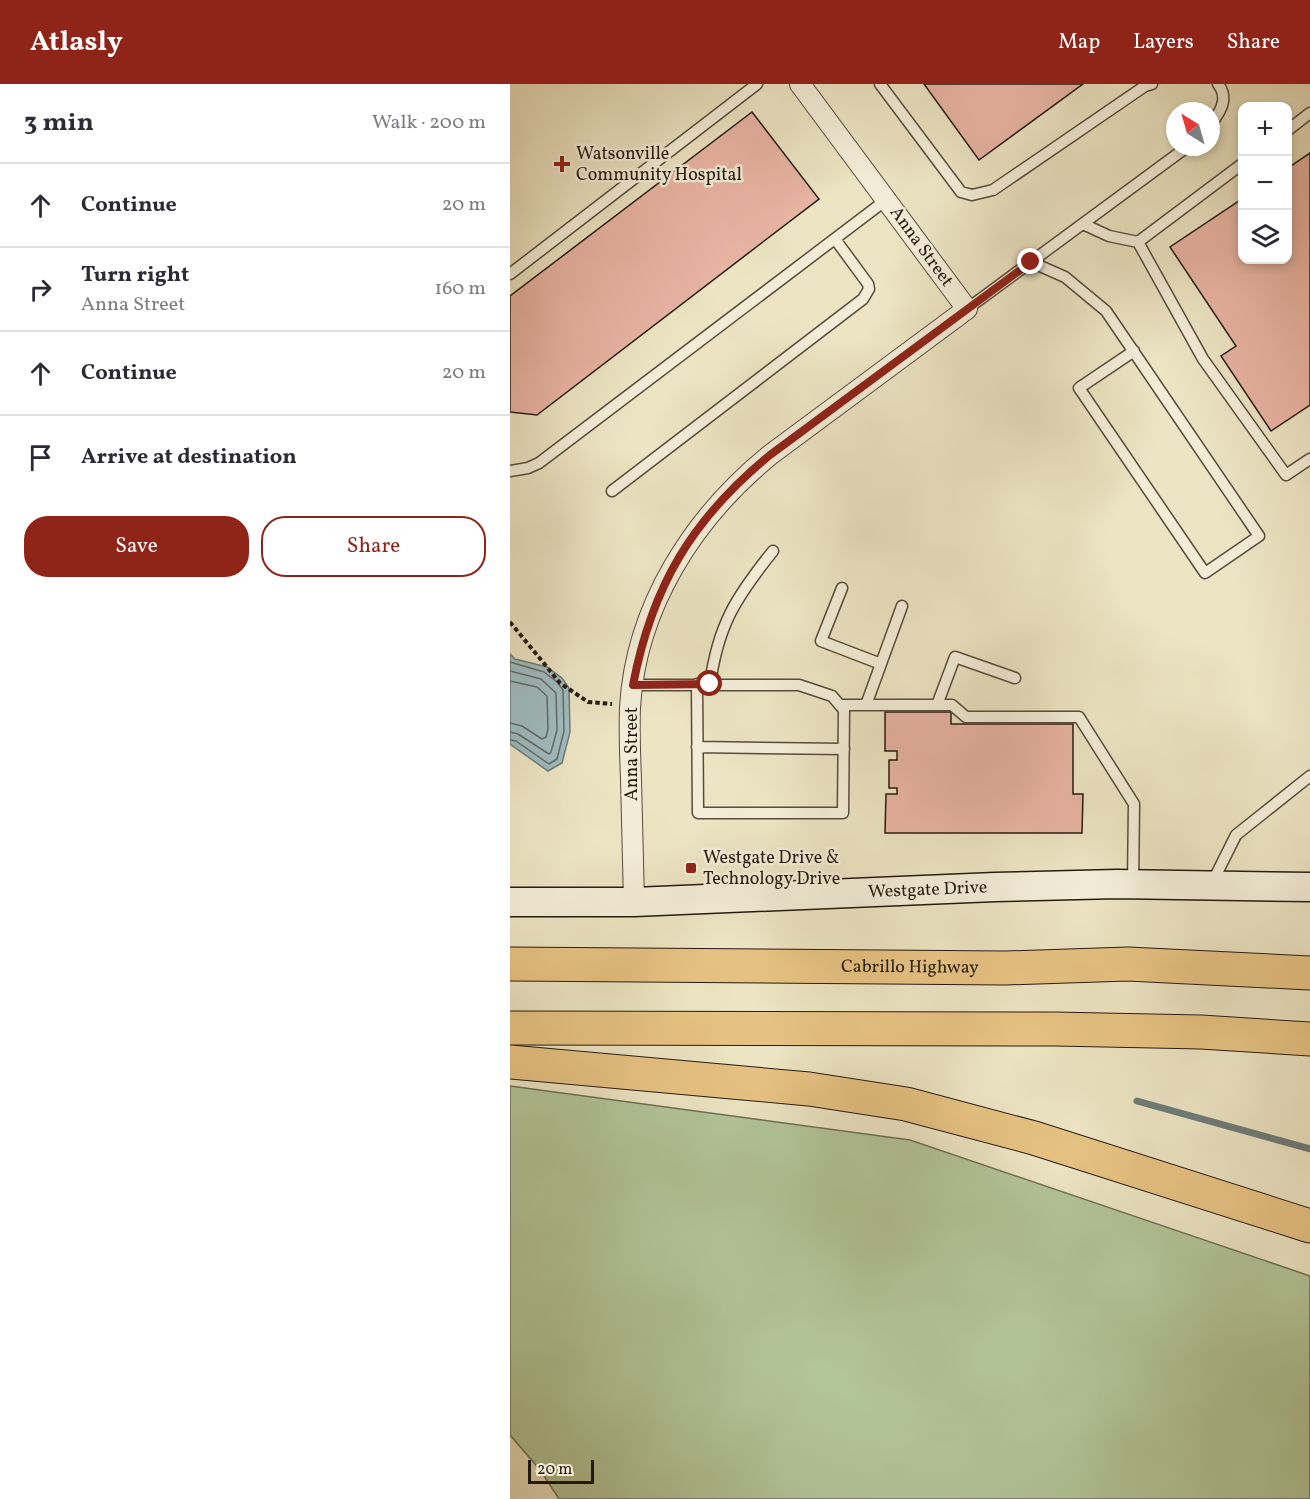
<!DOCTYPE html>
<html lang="en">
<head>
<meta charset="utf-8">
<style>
	:root { --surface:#fff; --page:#f2f2f3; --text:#2b2b33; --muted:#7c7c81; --line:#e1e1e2; --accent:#8f2418 }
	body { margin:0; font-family:Vollkorn,serif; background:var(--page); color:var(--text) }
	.controls { position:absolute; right:18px; top:18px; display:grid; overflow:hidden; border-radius:12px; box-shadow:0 3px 9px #0003 }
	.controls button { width:54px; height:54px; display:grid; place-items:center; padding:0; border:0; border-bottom:2px solid var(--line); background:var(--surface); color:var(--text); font:30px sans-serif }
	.compass { position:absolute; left:656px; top:18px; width:54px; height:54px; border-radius:50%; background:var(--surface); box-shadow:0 3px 9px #0003; rotate:323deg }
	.scale { position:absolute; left:18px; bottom:15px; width:66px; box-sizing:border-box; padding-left:6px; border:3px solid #261a10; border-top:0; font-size:16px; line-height:21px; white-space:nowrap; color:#261a10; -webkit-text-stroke:4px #f3edd8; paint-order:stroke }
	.stop { position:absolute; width:18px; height:18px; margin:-14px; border:4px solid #8f2418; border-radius:50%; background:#fff }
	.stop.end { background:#8f2418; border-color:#fff; box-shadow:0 2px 6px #0008 }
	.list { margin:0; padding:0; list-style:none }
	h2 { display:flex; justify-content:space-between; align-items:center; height:78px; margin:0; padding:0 24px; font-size:26px }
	h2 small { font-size:20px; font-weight:400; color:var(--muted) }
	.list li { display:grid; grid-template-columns:39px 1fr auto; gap:18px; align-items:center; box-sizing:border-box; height:84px; padding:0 24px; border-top:2px solid var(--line) }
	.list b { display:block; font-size:22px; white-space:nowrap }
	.list p { margin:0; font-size:20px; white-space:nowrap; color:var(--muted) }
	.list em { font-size:20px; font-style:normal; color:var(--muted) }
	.actions { display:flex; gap:12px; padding:18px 24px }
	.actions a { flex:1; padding:14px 0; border:2px solid var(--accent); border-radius:24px; text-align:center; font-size:21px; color:var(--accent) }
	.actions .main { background:var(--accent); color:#fff }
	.icon { flex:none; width:33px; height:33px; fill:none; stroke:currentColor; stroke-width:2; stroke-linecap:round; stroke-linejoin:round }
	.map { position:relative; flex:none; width:800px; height:1415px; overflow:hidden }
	header { display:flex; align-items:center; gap:36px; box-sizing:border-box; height:84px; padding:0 30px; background:var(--accent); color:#fff }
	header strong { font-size:28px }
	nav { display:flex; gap:33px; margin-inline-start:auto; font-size:21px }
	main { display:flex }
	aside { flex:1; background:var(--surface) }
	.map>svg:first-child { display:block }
	.green { fill:#b2c598; stroke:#6c7054; stroke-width:1.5 }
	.water { fill:#9fbbbf; stroke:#6f7b79; stroke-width:1.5 }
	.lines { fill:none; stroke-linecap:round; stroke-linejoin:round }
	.shore { stroke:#626a68; stroke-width:1.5 }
	.stream { stroke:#6f7b79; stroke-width:7 }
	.building { fill:#e8b4a3; stroke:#261a10; stroke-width:1.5 }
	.lane-casing { stroke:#584c3d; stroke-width:13 }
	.street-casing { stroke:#584c3d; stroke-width:22 }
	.secondary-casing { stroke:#261a10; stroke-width:31 }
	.highway-casing { stroke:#261a10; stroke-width:35 }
	.path { stroke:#261a10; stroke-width:4; stroke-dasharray:4.5 3; stroke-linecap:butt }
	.lane { stroke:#f3edd8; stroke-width:10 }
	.street { stroke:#f3edd8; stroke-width:20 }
	.secondary { stroke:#f3edd8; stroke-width:28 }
	.highway { stroke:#e6c282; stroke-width:33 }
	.route { stroke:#8f2418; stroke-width:8 }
	.poi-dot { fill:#8f2418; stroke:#f3edd8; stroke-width:2 }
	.labels { text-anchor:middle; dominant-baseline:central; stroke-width:5; stroke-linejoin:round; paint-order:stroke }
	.poi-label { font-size:18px; fill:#261a10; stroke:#f3edd8; text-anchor:start }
	.street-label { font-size:18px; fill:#261a10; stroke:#f3edd8 }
</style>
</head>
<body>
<header>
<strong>Atlasly</strong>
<nav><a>Map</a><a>Layers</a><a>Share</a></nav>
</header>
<main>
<aside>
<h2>3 min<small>Walk · 200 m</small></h2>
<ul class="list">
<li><svg class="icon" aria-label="ahead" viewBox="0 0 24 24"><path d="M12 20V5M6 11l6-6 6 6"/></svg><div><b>Continue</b></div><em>20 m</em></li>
<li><svg class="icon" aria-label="right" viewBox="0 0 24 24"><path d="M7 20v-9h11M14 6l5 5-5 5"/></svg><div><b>Turn right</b><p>Anna Street</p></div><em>160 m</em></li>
<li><svg class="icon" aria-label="ahead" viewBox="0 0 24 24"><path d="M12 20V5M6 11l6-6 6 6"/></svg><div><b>Continue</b></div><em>20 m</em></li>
<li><svg class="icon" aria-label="arrive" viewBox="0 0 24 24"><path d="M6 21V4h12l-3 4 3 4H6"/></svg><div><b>Arrive at destination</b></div></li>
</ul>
<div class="actions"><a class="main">Save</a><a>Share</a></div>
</aside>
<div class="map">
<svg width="800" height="1415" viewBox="0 0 800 1415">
	<rect width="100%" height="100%" fill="#ece4c3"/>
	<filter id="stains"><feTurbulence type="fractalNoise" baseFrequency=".00333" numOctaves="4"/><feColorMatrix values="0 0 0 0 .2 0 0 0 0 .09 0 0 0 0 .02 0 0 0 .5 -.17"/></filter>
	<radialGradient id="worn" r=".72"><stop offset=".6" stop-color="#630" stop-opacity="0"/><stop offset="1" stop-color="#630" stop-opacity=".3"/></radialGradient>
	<!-- green -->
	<path class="green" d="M 0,1002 L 400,1056 L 800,1192 L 800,1415 L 49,1415 L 31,1387 L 0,1351 Z"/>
	<!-- water -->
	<path class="water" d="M 0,570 L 5,575 L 37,583 L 52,594 L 59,604 L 60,648 L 52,679 L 38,687 L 0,660 Z"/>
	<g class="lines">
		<!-- shore -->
		<path class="shore" d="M 0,578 L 34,588 L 47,598 L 53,606 L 54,647 L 47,675 L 39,680 L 6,657 L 0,656
			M 0,587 L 31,595 L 46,609 L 47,646 L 41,668 L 39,670 L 8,650 L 0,648
			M 0,597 L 27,603 L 37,612 L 38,645 L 36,653 L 32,655 L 12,642 L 0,639"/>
		<!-- stream -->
		<path class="stream" d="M 627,1017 L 800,1065"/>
	</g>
	<!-- building -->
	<path class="building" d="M 414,0 L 573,0 L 469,76 Z
		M 242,28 L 309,115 L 27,331 L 0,328 L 0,212 Z
		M 800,69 L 800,321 L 761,347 L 711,272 L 726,262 L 660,163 L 732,115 L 732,176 L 778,176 L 778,84 Z
		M 375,628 L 441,628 L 441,640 L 563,640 L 563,710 L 573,710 L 572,749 L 375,749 L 376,710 L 387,710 L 387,704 L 379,704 L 379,676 L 387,676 L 387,667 L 375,667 Z"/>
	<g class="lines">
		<!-- lane casing -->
		<g class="lane-casing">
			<path id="lane" d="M 370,0 L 451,108 L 462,111 L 483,106 L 635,2 L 642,0
				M 701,40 C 711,27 719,14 708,0
				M 778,46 L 800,29
				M 573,140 L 599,152 L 628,158 L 693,275 L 776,391 L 800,375
				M 628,158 L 732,80
				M 521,178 L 555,193 L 596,227 L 749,452 L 695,489 L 569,304 L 624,267
				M 0,190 L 247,0
				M 457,225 L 677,63
				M 0,387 L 18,384 L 29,379 L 376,116
				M 102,407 L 353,215 L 359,205 L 358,200 L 325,155
				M 332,504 L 311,557 L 371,580
				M 200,600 C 208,541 226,513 263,467
				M 123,601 L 289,601 L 322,612 L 334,626 L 333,729 L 188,729 L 187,600
				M 330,621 L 442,621 L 456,633 L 569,633 L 624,720 L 623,801
				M 356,621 L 392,522
				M 427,621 L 445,573 L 505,594
				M 187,663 L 334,665
				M 702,799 L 726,751 L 800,692"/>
		</g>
		<!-- street casing -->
		<g class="street-casing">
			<path id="street" d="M 124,818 C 123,777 122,736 121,695 C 120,671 119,647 120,623 C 126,522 184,433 260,371 L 457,225 L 290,0"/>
		</g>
		<!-- secondary casing -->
		<g class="secondary-casing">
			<g id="secondary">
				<path id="s1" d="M 0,818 L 124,818 L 485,803 L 607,800 L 800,803"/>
			</g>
		</g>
		<!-- highway casing -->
		<g class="highway-casing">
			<g id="highway">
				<path id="s2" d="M 0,880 L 496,884 L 618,880 L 800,889"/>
				<path d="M 0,944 L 545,945 L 691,948 L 800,955"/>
				<path d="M 0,978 L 299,1005 L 396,1020 L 524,1054 L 800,1142"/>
			</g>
		</g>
		<!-- path -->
		<path class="path" d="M 0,538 L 50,599 L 78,618 L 102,620"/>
		<!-- lane -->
		<use href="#lane" class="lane"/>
		<!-- street -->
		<use href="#street" class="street"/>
		<!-- secondary -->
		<use href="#secondary" class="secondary"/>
		<!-- highway -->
		<use href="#highway" class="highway"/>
	</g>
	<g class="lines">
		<!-- route -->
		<path class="route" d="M 200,600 L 123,601 C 142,502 182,435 260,371 L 521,178"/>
	</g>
	<!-- markers -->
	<g class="poi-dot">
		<path d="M49 71h6v6h6v6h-6v6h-6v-6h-6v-6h6z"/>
		<rect x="175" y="778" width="12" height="12" rx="3"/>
	</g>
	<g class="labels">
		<!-- poi labels -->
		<g class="poi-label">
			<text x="66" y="70">Watsonville<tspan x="66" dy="21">Community Hospital</tspan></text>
			<text x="193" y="774">Westgate Drive &amp;<tspan x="193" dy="21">Technology Drive</tspan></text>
		</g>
		<!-- street labels -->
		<g class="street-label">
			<text transform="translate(411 163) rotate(54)">Anna Street</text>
			<text transform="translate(122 670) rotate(-90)">Anna Street</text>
			<text stroke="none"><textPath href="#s1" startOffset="418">Westgate Drive</textPath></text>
			<text stroke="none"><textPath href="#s2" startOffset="400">Cabrillo Highway</textPath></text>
		</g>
	</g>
	<rect width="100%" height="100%" filter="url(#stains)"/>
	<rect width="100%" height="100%" fill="url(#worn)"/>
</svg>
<div class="controls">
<button>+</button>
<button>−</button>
<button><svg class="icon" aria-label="layers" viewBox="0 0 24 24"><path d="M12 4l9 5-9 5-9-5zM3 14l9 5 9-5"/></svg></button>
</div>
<svg class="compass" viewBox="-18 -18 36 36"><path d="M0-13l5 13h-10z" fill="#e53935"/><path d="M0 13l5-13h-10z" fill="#7c7c81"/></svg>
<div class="scale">20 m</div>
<div class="stop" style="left:200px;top:600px"></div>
<div class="stop end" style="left:521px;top:178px"></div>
</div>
</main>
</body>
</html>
